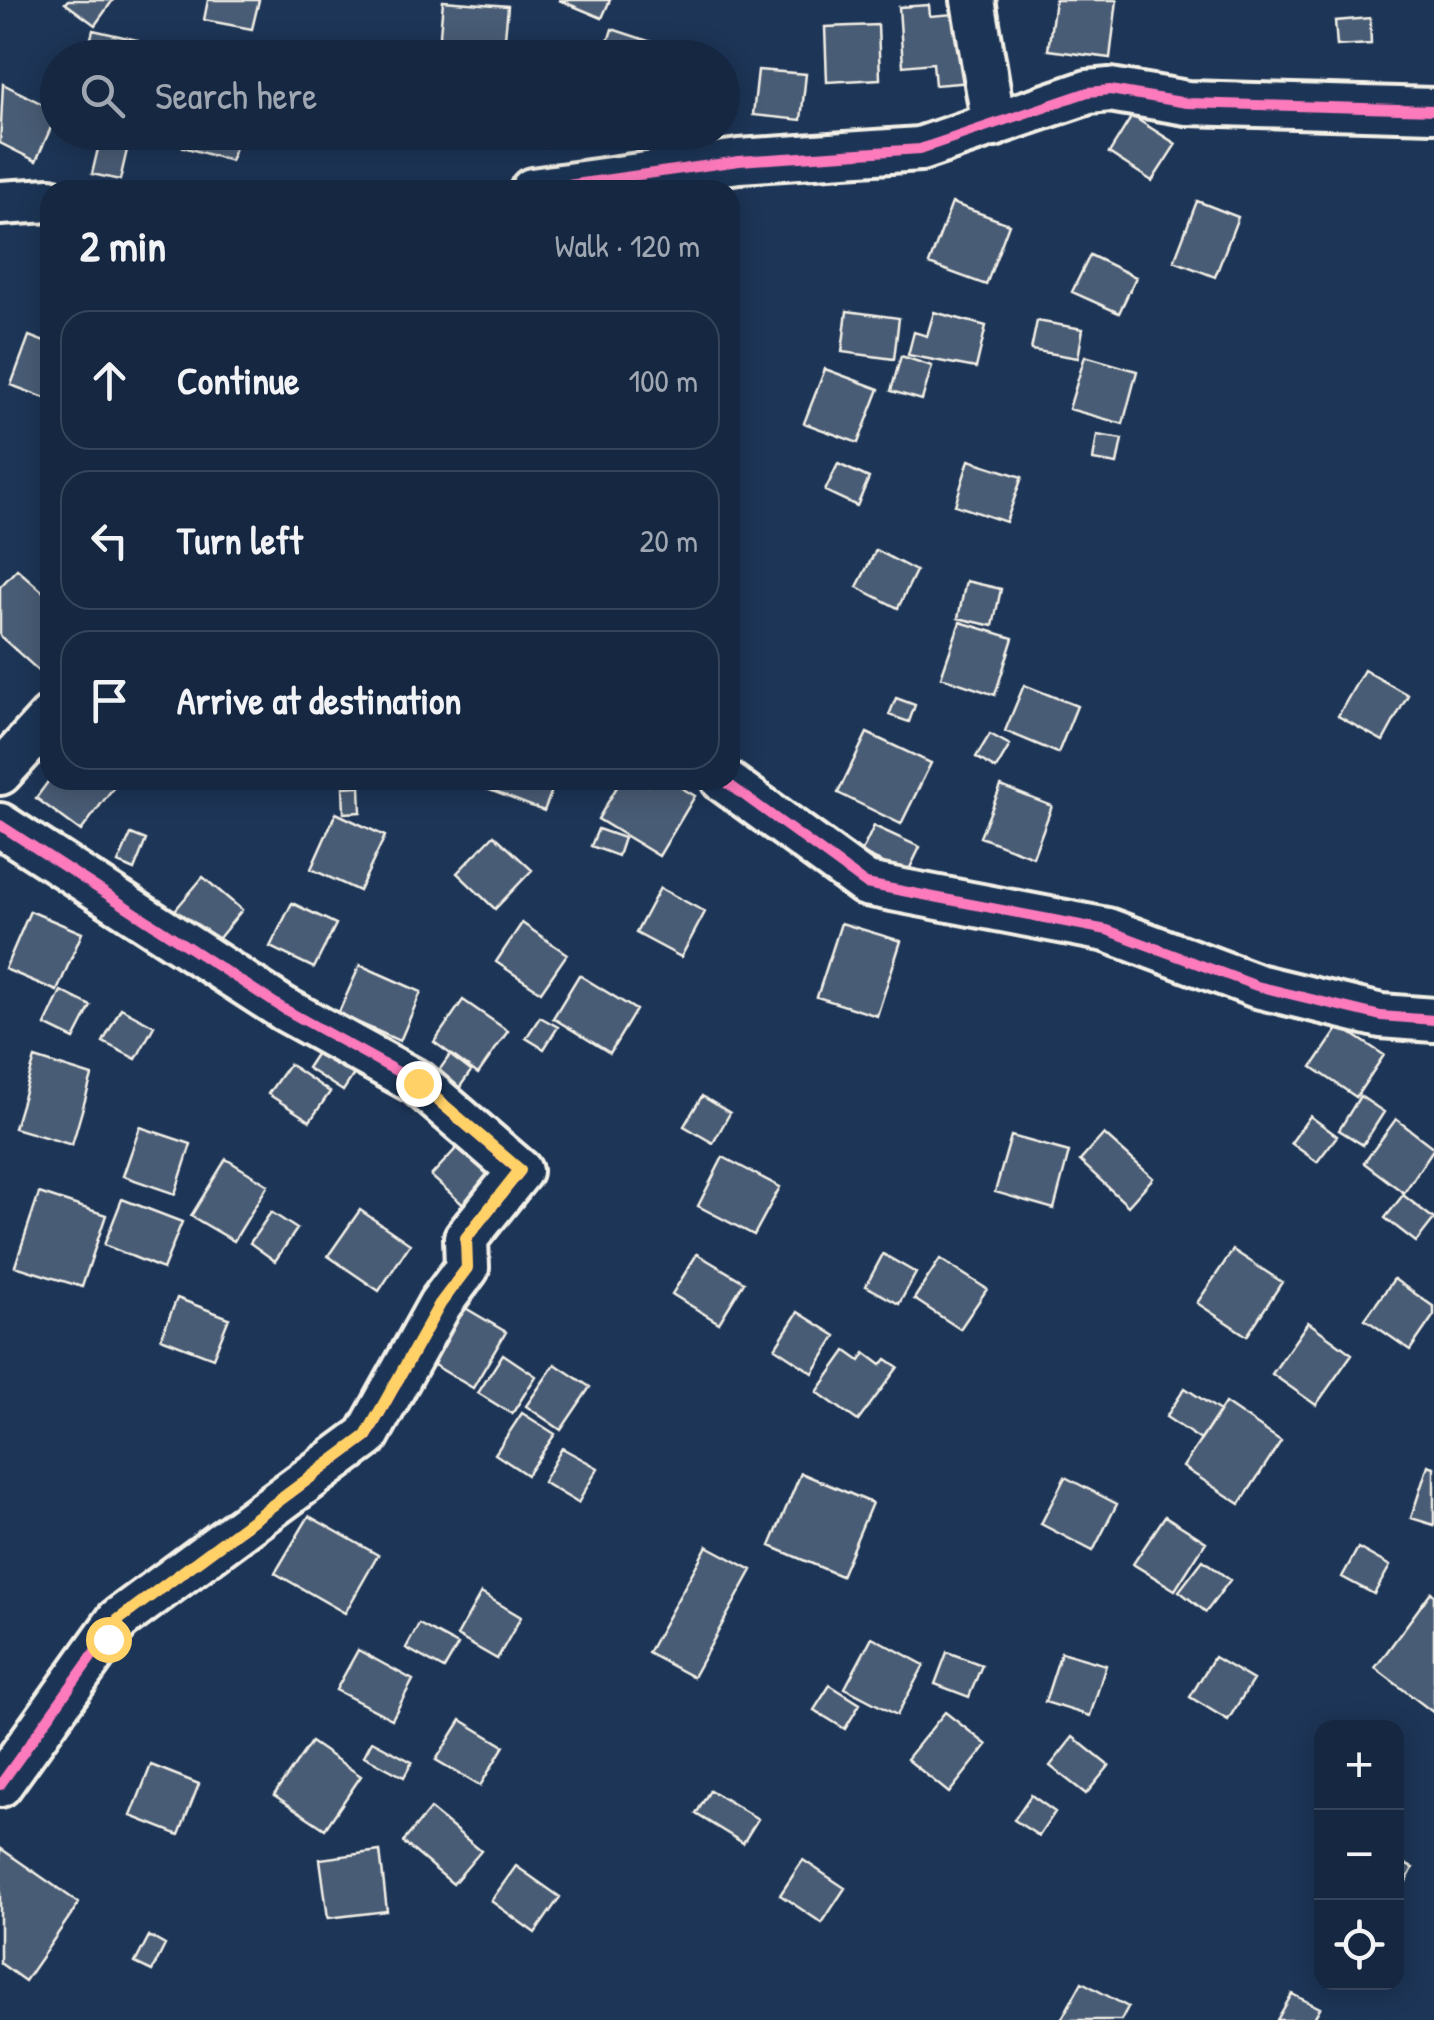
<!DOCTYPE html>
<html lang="en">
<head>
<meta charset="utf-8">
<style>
	:root { --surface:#162841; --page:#1f3048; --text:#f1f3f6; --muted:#9ea6b1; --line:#35445a }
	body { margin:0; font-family:"Patrick Hand",sans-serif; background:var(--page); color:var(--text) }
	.controls { position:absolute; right:30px; bottom:30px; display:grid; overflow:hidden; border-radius:20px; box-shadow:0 5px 25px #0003 }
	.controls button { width:90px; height:90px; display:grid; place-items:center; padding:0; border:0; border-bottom:2px solid var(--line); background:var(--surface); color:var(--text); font:50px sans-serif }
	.stop { position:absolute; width:30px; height:30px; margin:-22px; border:8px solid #ffd166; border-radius:50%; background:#fff }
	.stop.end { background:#ffd166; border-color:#fff; box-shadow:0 2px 10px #0008 }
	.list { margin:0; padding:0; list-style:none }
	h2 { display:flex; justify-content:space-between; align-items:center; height:130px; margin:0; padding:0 40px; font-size:42px }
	h2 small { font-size:32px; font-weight:400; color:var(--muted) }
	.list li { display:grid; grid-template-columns:65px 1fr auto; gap:30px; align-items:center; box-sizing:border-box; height:140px; margin:0 20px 20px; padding:0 20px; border:2px solid var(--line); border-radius:30px }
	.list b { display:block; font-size:38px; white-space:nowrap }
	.list em { font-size:32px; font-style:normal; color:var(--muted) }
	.icon { flex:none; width:55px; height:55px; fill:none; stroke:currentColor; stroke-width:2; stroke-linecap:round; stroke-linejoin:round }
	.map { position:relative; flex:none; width:1434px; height:2020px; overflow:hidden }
	.search { position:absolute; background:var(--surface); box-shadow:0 5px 25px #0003; left:40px; top:40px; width:700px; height:110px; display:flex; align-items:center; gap:25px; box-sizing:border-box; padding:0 35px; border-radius:55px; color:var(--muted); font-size:38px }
	.panel { position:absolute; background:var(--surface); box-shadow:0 5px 25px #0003; left:40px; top:180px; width:700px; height:610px; border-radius:30px }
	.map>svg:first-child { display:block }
	.building { fill:#485b74; stroke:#f4f1e8; stroke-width:2.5 }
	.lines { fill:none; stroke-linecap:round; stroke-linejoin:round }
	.street-casing { stroke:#f4f1e8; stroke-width:50 }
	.street { stroke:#1d3557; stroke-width:42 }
	.cycleway-casing { stroke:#1d3557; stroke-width:16 }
	.cycleway { stroke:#fd7abc; stroke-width:10 }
	.route { stroke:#ffd166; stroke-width:12 }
</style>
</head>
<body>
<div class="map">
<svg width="1434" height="2020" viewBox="0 0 1434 2020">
	<rect width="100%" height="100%" fill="#1d3557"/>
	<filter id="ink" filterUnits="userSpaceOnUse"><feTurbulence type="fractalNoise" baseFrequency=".01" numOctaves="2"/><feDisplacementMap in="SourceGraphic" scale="20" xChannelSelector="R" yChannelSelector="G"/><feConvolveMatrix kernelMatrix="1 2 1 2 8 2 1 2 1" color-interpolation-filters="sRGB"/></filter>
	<g filter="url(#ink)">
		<!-- building -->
		<path class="building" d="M 68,0 L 113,0 L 95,25 L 65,3 Z
			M 208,0 L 259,0 L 252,29 L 204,20 Z
			M 559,0 L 610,0 L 602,18 Z
			M 1055,0 L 1117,0 L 1110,58 L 1048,50 Z
			M 443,1 L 508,6 L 503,58 L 438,57 Z
			M 929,5 L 930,16 L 966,13 L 971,82 L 935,85 L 933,63 L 903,66 L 899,7 Z
			M 1370,18 L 1371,44 L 1337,46 L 1335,21 Z
			M 878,25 L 880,79 L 827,82 L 825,27 Z
			M 612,29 L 667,47 L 664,58 L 603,57 Z
			M 93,30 L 137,40 L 133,58 L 86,58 Z
			M 758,70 L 806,74 L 801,120 L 753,115 Z
			M 3,84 L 58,112 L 36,161 L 0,143 Z
			M 1132,116 L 1176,144 L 1152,181 L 1109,153 Z
			M 102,132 L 130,137 L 120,180 L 92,174 Z
			M 187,132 L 239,132 L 231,161 L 183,147 Z
			M 505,132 L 548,132 L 547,147 L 504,144 Z
			M 1197,201 L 1238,217 L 1215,277 L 1174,261 Z
			M 952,203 L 1009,224 L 986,285 L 929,264 Z
			M 1090,255 L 1136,277 L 1119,313 L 1072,292 Z
			M 847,311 L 899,318 L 894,359 L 842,352 Z
			M 934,312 L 986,326 L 976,368 L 908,355 L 914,332 L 927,336 Z
			M 1037,321 L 1083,329 L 1078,358 L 1031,350 Z
			M 29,336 L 50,344 L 50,400 L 11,385 Z
			M 901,356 L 932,366 L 922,400 L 891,391 Z
			M 1085,356 L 1137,371 L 1123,424 L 1069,409 Z
			M 825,369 L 879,389 L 858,443 L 804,423 Z
			M 1097,435 L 1122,439 L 1117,464 L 1093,460 Z
			M 969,460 L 1022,477 L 1006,522 L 955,505 Z
			M 838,464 L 869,478 L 857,506 L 825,491 Z
			M 876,550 L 916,571 L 898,608 L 857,587 Z
			M 17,569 L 50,598 L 50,681 L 0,636 L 0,587 Z
			M 966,581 L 1001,589 L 993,626 L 958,618 Z
			M 960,622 L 1013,638 L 995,695 L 941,677 Z
			M 1364,670 L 1408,695 L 1383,741 L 1338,716 Z
			M 1024,685 L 1077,706 L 1058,753 L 1005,731 Z
			M 896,698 L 915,705 L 909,722 L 889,715 Z
			M 867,733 L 931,763 L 901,824 L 838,793 Z
			M 990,734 L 1010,745 L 996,769 L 976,757 Z
			M 50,779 L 50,780 L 119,780 L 81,831 L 36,798 Z
			M 485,780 L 556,780 L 544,811 L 482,787 Z
			M 621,780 L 649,785 L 652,780 L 668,780 L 695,796 L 659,856 L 598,819 Z
			M 360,786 L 361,812 L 344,813 L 343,787 Z
			M 1001,786 L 1052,806 L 1033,857 L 980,837 Z
			M 336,813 L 385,836 L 359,891 L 311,869 Z
			M 874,826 L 920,847 L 907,874 L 861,853 Z
			M 598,829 L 624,838 L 618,856 L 591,846 Z
			M 131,834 L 146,840 L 134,870 L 118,863 Z
			M 494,835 L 532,870 L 495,909 L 457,873 Z
			M 203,877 L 242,910 L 210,949 L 170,916 Z
			M 660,888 L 705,912 L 681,957 L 636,933 Z
			M 292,903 L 336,924 L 314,968 L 270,947 Z
			M 30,911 L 82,933 L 57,991 L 5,969 Z
			M 522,923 L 567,954 L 541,992 L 496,962 Z
			M 841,923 L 901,941 L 877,1016 L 817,997 Z
			M 360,965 L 421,992 L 400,1041 L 338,1014 Z
			M 579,975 L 636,1010 L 610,1053 L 553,1018 Z
			M 61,991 L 91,1006 L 74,1039 L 45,1025 Z
			M 463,1000 L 508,1031 L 478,1074 L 434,1042 Z
			M 121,1008 L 154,1026 L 136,1059 L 103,1042 Z
			M 540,1017 L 558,1027 L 544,1049 L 526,1038 Z
			M 1340,1026 L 1384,1055 L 1356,1097 L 1312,1067 Z
			M 324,1042 L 360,1065 L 343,1091 L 307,1068 Z
			M 450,1055 L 471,1071 L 455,1094 L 433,1079 Z
			M 35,1058 L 92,1076 L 72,1145 L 14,1128 Z
			M 289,1064 L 330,1092 L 310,1121 L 268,1094 Z
			M 702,1096 L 730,1113 L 713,1143 L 684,1126 Z
			M 1360,1096 L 1384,1112 L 1363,1145 L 1339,1130 Z
			M 1310,1116 L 1337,1136 L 1317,1162 L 1291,1143 Z
			M 1396,1119 L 1434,1148 L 1404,1193 L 1364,1163 Z
			M 140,1127 L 191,1144 L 175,1194 L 123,1176 Z
			M 1104,1134 L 1153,1178 L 1128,1206 L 1080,1161 Z
			M 1011,1136 L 1069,1152 L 1054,1209 L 995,1192 Z
			M 464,1140 L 503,1175 L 470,1211 L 431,1176 Z
			M 723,1157 L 780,1187 L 754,1235 L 698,1206 Z
			M 226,1159 L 268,1185 L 234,1241 L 191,1216 Z
			M 39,1193 L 106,1215 L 82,1287 L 15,1266 Z
			M 1403,1195 L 1434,1219 L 1416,1242 L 1385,1218 Z
			M 122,1199 L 182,1222 L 163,1269 L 104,1245 Z
			M 360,1210 L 410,1244 L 379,1291 L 328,1256 Z
			M 271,1212 L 297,1229 L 275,1261 L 250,1243 Z
			M 1233,1250 L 1282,1282 L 1247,1336 L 1197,1303 Z
			M 697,1254 L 744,1282 L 719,1323 L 672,1294 Z
			M 883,1254 L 916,1273 L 899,1304 L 866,1286 Z
			M 940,1259 L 987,1289 L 960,1329 L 914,1299 Z
			M 1394,1279 L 1434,1307 L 1434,1315 L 1410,1350 L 1365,1319 Z
			M 177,1298 L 229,1318 L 213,1358 L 161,1338 Z
			M 457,1303 L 506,1332 L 473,1388 L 424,1359 Z
			M 798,1312 L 836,1336 L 813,1373 L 775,1348 Z
			M 1308,1322 L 1352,1354 L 1316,1405 L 1272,1374 Z
			M 846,1351 L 860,1361 L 865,1353 L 881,1365 L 886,1359 L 898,1367 L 858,1421 L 817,1392 Z
			M 503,1354 L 536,1376 L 512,1414 L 478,1393 Z
			M 555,1364 L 590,1387 L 561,1430 L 526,1406 Z
			M 1185,1388 L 1220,1411 L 1201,1440 L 1166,1417 Z
			M 1225,1403 L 1281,1441 L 1240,1504 L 1183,1467 Z
			M 522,1413 L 555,1434 L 527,1475 L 495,1454 Z
			M 562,1448 L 598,1468 L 578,1503 L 543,1482 Z
			M 1428,1465 L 1434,1467 L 1434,1525 L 1411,1518 Z
			M 801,1473 L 872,1503 L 841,1576 L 770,1546 Z
			M 1065,1477 L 1117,1504 L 1093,1551 L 1041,1524 Z
			M 309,1516 L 378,1555 L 345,1613 L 275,1573 Z
			M 1165,1516 L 1206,1542 L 1175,1590 L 1133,1564 Z
			M 707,1546 L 752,1570 L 693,1677 L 648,1653 Z
			M 1358,1548 L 1390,1566 L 1374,1594 L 1342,1577 Z
			M 1203,1560 L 1230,1580 L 1206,1612 L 1179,1591 Z
			M 1431,1592 L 1434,1595 L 1434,1713 L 1375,1668 Z
			M 481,1593 L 521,1617 L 497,1659 L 457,1636 Z
			M 419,1624 L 458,1645 L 444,1669 L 406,1648 Z
			M 872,1637 L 924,1665 L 897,1715 L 845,1688 Z
			M 358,1650 L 413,1680 L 392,1719 L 336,1690 Z
			M 947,1652 L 982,1665 L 969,1697 L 935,1684 Z
			M 1061,1652 L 1106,1665 L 1090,1716 L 1045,1702 Z
			M 1214,1657 L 1253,1680 L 1228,1720 L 1190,1697 Z
			M 830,1685 L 860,1704 L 845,1729 L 814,1710 Z
			M 945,1712 L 987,1745 L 949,1793 L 907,1759 Z
			M 461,1720 L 504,1746 L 480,1786 L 436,1760 Z
			M 1073,1737 L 1109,1766 L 1086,1794 L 1050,1766 Z
			M 372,1741 L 412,1762 L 404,1777 L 364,1756 Z
			M 311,1742 L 361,1776 L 325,1829 L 274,1795 Z
			M 151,1765 L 199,1784 L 179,1835 L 131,1816 Z
			M 710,1790 L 758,1819 L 743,1843 L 696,1814 Z
			M 1031,1795 L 1055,1812 L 1039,1836 L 1014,1820 Z
			M 430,1809 L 481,1851 L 453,1884 L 403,1842 Z
			M 0,1848 L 79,1903 L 25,1981 L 0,1963 Z
			M 380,1851 L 387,1911 L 328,1918 L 320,1859 Z
			M 803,1860 L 845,1888 L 822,1923 L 780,1895 Z
			M 1396,1860 L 1413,1868 L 1396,1900 Z
			M 516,1866 L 560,1897 L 535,1933 L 491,1901 Z
			M 149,1936 L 165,1945 L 152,1971 L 135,1963 Z
			M 1082,1982 L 1128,2007 L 1121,2020 L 1061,2020 Z
			M 1292,1994 L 1320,2008 L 1313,2020 L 1277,2020 Z"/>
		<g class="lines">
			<!-- street casing -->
			<g class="street-casing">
				<path id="street" d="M 973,0 L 994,125
					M 532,190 L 739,161 L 920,149 L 1088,92 L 1110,90 L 1187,103 L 1434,110
					M 0,203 L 50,200
					M 0,773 L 50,718
					M 723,780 L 866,884 L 1107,930 L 1257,986 L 1381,1016 L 1434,1020
					M 0,825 L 284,1009 L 418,1083 L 520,1171 L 466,1238 L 467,1268 L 440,1304 L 367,1436 L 118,1620 L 0,1785"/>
			</g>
			<!-- street -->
			<use href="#street" class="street"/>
			<!-- cycleway casing -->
			<g class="cycleway-casing">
				<path id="cycleway" d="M 532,190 L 739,161 L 920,149 L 1088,92 L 1110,90 L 1187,103 L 1434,110
					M 723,780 L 866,884 L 1107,930 L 1257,986 L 1381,1016 L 1434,1020
					M 0,825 L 284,1009 L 418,1083 L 520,1171 L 466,1238 L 467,1268 L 440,1304 L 367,1436 L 118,1620 L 0,1785"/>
			</g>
			<!-- cycleway -->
			<use href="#cycleway" class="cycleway"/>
		</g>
	</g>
	<g class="lines" filter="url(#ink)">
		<!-- route -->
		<path class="route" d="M 108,1639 L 118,1620 L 366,1436 L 440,1304 L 467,1268 L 466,1238 L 520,1170 L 418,1083"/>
	</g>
</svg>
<div class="controls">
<button>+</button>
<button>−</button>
<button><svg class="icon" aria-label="locate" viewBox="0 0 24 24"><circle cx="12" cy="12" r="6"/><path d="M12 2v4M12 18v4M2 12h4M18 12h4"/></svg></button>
</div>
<div class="stop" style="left:108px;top:1639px"></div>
<div class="stop end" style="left:418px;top:1083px"></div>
<div class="search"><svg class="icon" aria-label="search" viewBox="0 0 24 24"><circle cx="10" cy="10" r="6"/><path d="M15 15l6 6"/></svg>Search here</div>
<section class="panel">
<h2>2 min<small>Walk · 120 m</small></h2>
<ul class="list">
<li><svg class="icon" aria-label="ahead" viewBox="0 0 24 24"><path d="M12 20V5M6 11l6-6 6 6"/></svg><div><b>Continue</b></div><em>100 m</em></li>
<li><svg class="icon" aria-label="left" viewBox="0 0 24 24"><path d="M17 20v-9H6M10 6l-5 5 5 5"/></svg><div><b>Turn left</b></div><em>20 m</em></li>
<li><svg class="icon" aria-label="arrive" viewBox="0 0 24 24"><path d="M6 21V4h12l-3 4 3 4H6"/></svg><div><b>Arrive at destination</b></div></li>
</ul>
</section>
</div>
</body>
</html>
